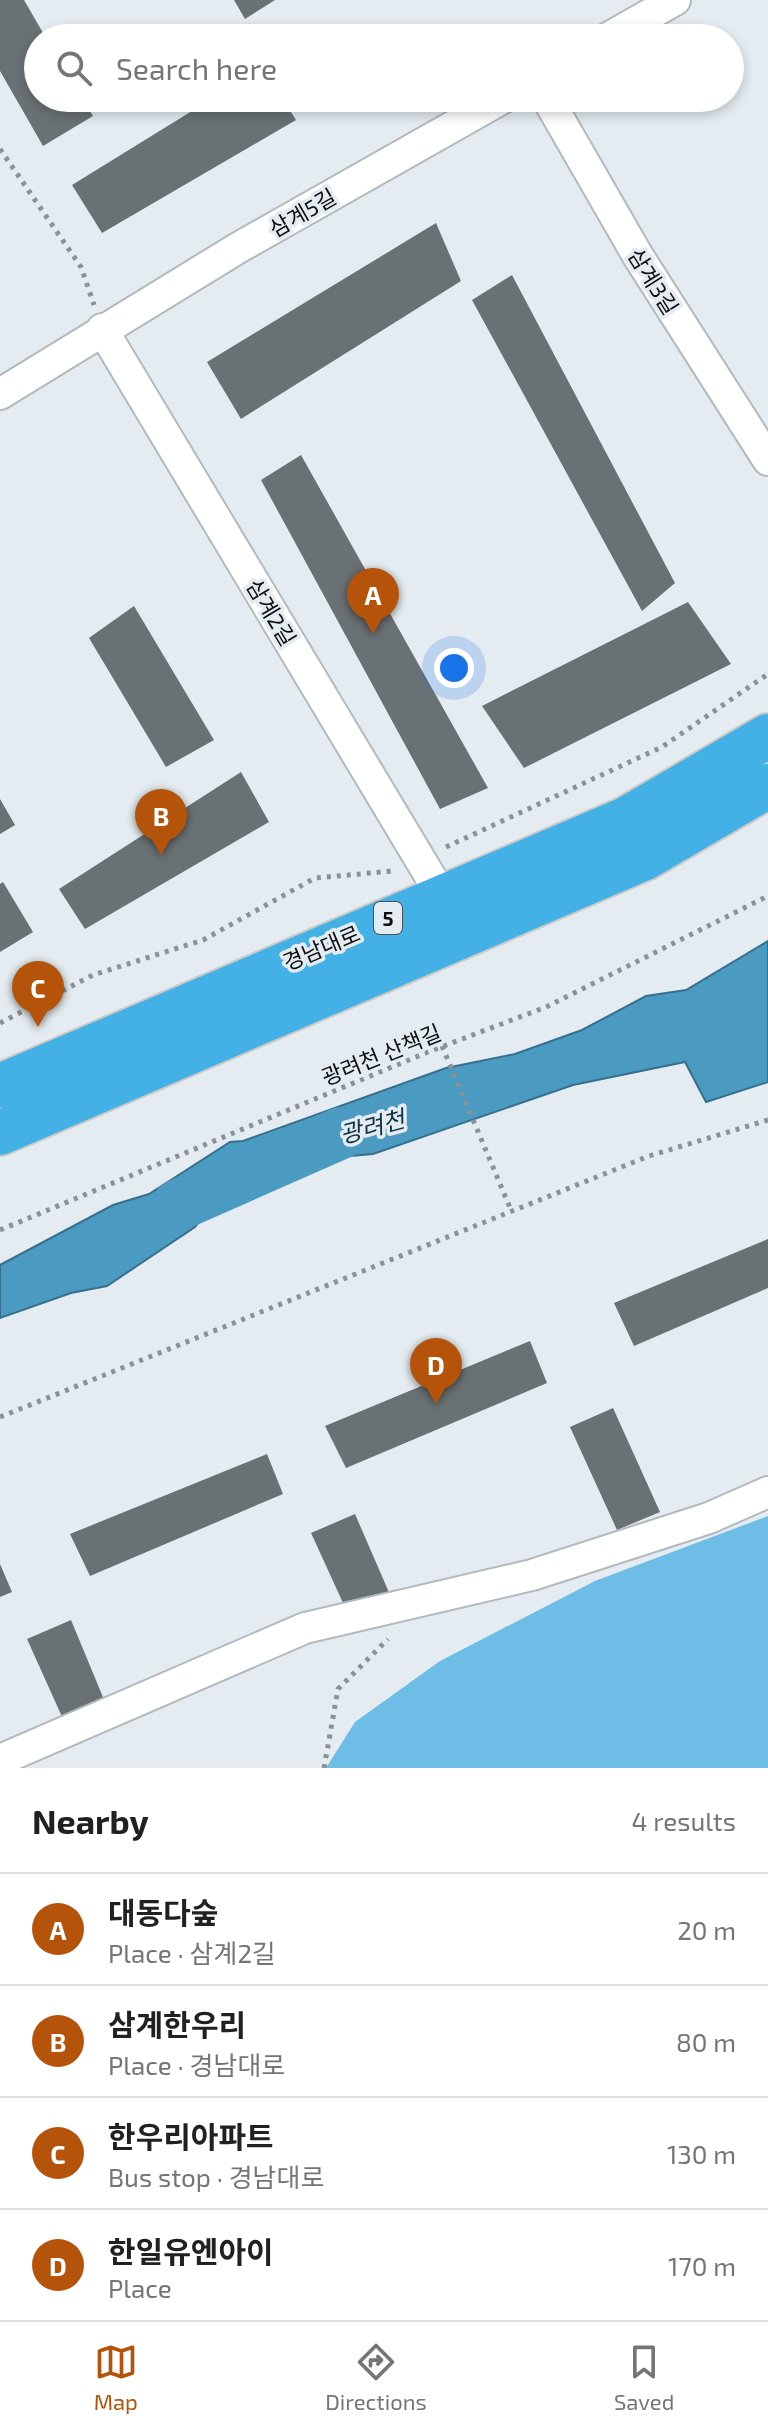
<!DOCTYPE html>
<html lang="en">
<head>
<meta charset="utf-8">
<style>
	:root { --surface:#fff; --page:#f2f2f2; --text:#202124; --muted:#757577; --line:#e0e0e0; --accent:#b45309 }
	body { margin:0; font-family:"Exo 2","Noto Sans KR",sans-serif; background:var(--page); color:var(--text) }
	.you { position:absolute; left:454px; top:668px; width:28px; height:28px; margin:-20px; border:6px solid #fff; border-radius:50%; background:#1a73e8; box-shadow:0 0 0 12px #1a73e833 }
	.badge { display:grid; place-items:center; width:52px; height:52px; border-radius:50%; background:var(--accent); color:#fff; font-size:26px; font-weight:700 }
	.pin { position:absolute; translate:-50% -66px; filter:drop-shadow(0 2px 4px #0008) }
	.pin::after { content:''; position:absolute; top:42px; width:28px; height:24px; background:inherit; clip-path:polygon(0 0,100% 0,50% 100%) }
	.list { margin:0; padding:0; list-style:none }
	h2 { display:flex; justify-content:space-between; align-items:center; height:104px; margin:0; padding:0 32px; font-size:34px }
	h2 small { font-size:26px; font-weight:400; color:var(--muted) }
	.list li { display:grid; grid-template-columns:52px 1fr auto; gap:24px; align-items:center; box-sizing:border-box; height:112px; padding:0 32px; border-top:2px solid var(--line) }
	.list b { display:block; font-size:30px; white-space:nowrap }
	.list p { margin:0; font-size:26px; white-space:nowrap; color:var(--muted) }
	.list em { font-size:26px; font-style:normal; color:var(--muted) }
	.icon { flex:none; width:44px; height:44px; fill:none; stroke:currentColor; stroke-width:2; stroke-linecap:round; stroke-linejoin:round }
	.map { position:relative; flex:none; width:768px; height:1768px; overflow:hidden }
	.search { position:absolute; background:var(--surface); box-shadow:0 4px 12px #0003; left:24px; right:24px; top:24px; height:88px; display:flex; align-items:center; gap:20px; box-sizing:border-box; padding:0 28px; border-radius:44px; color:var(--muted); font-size:30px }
	.sheet { height:552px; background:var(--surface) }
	nav { display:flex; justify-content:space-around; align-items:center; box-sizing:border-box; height:112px; border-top:2px solid var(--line); background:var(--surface); font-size:22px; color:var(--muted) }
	nav a { display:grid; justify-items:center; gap:4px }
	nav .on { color:var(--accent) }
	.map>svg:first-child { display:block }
	.forest { fill:#6dbde6 }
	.water { fill:#4a9ac2; stroke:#37708d; stroke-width:2 }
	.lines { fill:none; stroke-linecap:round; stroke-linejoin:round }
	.river { stroke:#4a9ac2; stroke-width:52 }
	.building { fill:#6a7175 }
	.street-casing { stroke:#b2babe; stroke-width:34 }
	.highway-casing { stroke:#cacaca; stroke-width:48 }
	.path { stroke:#8b9195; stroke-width:5; stroke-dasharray:4 6; stroke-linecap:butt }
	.street { stroke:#fff; stroke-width:30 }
	.highway { stroke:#43b1e5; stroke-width:44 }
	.labels { text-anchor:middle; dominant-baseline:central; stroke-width:7; stroke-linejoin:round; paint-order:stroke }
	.shield { fill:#e4ecf1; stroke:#4d5154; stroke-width:2 }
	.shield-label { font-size:20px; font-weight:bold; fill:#0c0f10 }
	.street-label { font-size:22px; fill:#0c0f10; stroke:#e4ecf1 }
	.water-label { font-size:24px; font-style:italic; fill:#103446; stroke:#e4ecf1 }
</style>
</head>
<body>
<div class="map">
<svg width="768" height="1768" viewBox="0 0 768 1768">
	<rect width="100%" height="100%" fill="#e4ecf1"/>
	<!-- forest -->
	<path class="forest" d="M 768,1516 L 768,1768 L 326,1768 L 355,1722 L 440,1661 L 595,1581 Z"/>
	<!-- water -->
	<path class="water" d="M 768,941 L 768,1082 L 706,1102 L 685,1062 L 573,1085 L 373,1154 L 258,1164 L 222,1192 L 195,1227 L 107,1286 L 71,1293 L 0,1318 L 0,1265 L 113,1205 L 149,1194 L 230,1142 L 243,1141 L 446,1068 L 515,1054 L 582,1030 L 646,996 L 686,990 Z"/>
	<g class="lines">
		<!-- river -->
		<path class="river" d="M 178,1205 L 341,1133"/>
	</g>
	<!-- building -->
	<path class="building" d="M 0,0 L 24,0 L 46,38 L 38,38 L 38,98 L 82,98 L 93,116 L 43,146 L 0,71 Z
		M 234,0 L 275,0 L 245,19 Z
		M 213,98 L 282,98 L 296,120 L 102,233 L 72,185 Z
		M 436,223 L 461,281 L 241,419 L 207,362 Z
		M 512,275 L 675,583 L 642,611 L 472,300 Z
		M 301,455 L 488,788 L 440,809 L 261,480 Z
		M 688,602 L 731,664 L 524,768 L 482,706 Z
		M 134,606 L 214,740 L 166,767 L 89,638 Z
		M 241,772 L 269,822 L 85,929 L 59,889 Z
		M 0,799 L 15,825 L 0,834 Z
		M 3,882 L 33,932 L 0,952 L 0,884 Z
		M 768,1239 L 768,1288 L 634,1346 L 614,1303 Z
		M 530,1341 L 547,1383 L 346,1468 L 325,1426 Z
		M 613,1408 L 660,1512 L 617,1530 L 570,1427 Z
		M 267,1454 L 283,1494 L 90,1576 L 70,1534 Z
		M 355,1514 L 391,1597 L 349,1616 L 311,1533 Z
		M 0,1564 L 12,1592 L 0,1597 Z
		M 71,1620 L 105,1702 L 63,1719 L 27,1639 Z"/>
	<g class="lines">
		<!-- street casing -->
		<g class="street-casing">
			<path id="street" d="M 608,38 L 675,0
				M 547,98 L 638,256 L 768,460
				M 102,329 L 442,896
				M 0,394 L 238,248 L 503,98
				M 0,1760 L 305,1628 L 532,1575 L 709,1518 L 768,1492"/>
		</g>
		<!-- highway casing -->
		<g class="highway-casing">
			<path id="highway" d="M 0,1086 L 626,819 L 768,736
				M 0,1133 L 645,858 L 768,786"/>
		</g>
		<!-- path -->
		<path class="path" d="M 0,149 L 81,267 L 94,305
			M 446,847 L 662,747 L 768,674
			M 0,1023 L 93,975 L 203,940 L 315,878 L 393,871
			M 442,1046 L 511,1210
			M 0,1230 L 428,1052 L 546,1007 L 768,896
			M 0,1417 L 649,1156 L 768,1120
			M 324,1768 L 338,1689 L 388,1639"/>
		<!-- street -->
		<use href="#street" class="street"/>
		<!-- highway -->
		<use href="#highway" class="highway"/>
	</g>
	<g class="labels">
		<!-- shield labels -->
		<rect class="shield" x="374" y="902" width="28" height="32" rx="6"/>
		<g class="shield-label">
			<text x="388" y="918">5</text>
		</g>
		<!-- street labels -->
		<g class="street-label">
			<text transform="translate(302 212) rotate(-30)">삼계5길</text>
			<text transform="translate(654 281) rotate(58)">삼계3길</text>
			<text transform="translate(272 612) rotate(59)">삼계2길</text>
			<text transform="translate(321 947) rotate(-23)">경남대로</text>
			<text transform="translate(381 1054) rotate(-22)">광려천 산책길</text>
		</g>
		<!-- water labels -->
		<g class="water-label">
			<text transform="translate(372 1126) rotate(-15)">광려천</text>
		</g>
	</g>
</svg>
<div class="you"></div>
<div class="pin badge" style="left:373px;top:634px">A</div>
<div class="pin badge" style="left:161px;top:855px">B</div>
<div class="pin badge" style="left:38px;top:1027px">C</div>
<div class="pin badge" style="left:436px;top:1404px">D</div>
<div class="search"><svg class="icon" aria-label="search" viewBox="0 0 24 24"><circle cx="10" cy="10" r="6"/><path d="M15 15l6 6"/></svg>Search here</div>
</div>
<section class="sheet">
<h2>Nearby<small>4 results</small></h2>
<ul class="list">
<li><span class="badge">A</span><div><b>대동다숲</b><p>Place · 삼계2길</p></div><em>20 m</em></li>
<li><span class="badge">B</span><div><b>삼계한우리</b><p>Place · 경남대로</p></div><em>80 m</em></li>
<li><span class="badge">C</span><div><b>한우리아파트</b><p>Bus stop · 경남대로</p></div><em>130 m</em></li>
<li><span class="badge">D</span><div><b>한일유엔아이</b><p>Place</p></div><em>170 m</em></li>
</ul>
</section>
<nav>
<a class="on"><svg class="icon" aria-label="map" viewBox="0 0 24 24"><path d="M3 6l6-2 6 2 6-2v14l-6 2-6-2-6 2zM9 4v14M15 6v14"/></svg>Map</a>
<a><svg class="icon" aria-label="directions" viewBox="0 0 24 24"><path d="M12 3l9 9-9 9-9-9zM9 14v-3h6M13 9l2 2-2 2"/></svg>Directions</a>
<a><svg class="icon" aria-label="saved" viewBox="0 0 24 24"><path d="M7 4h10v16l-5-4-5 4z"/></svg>Saved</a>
</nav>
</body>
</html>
